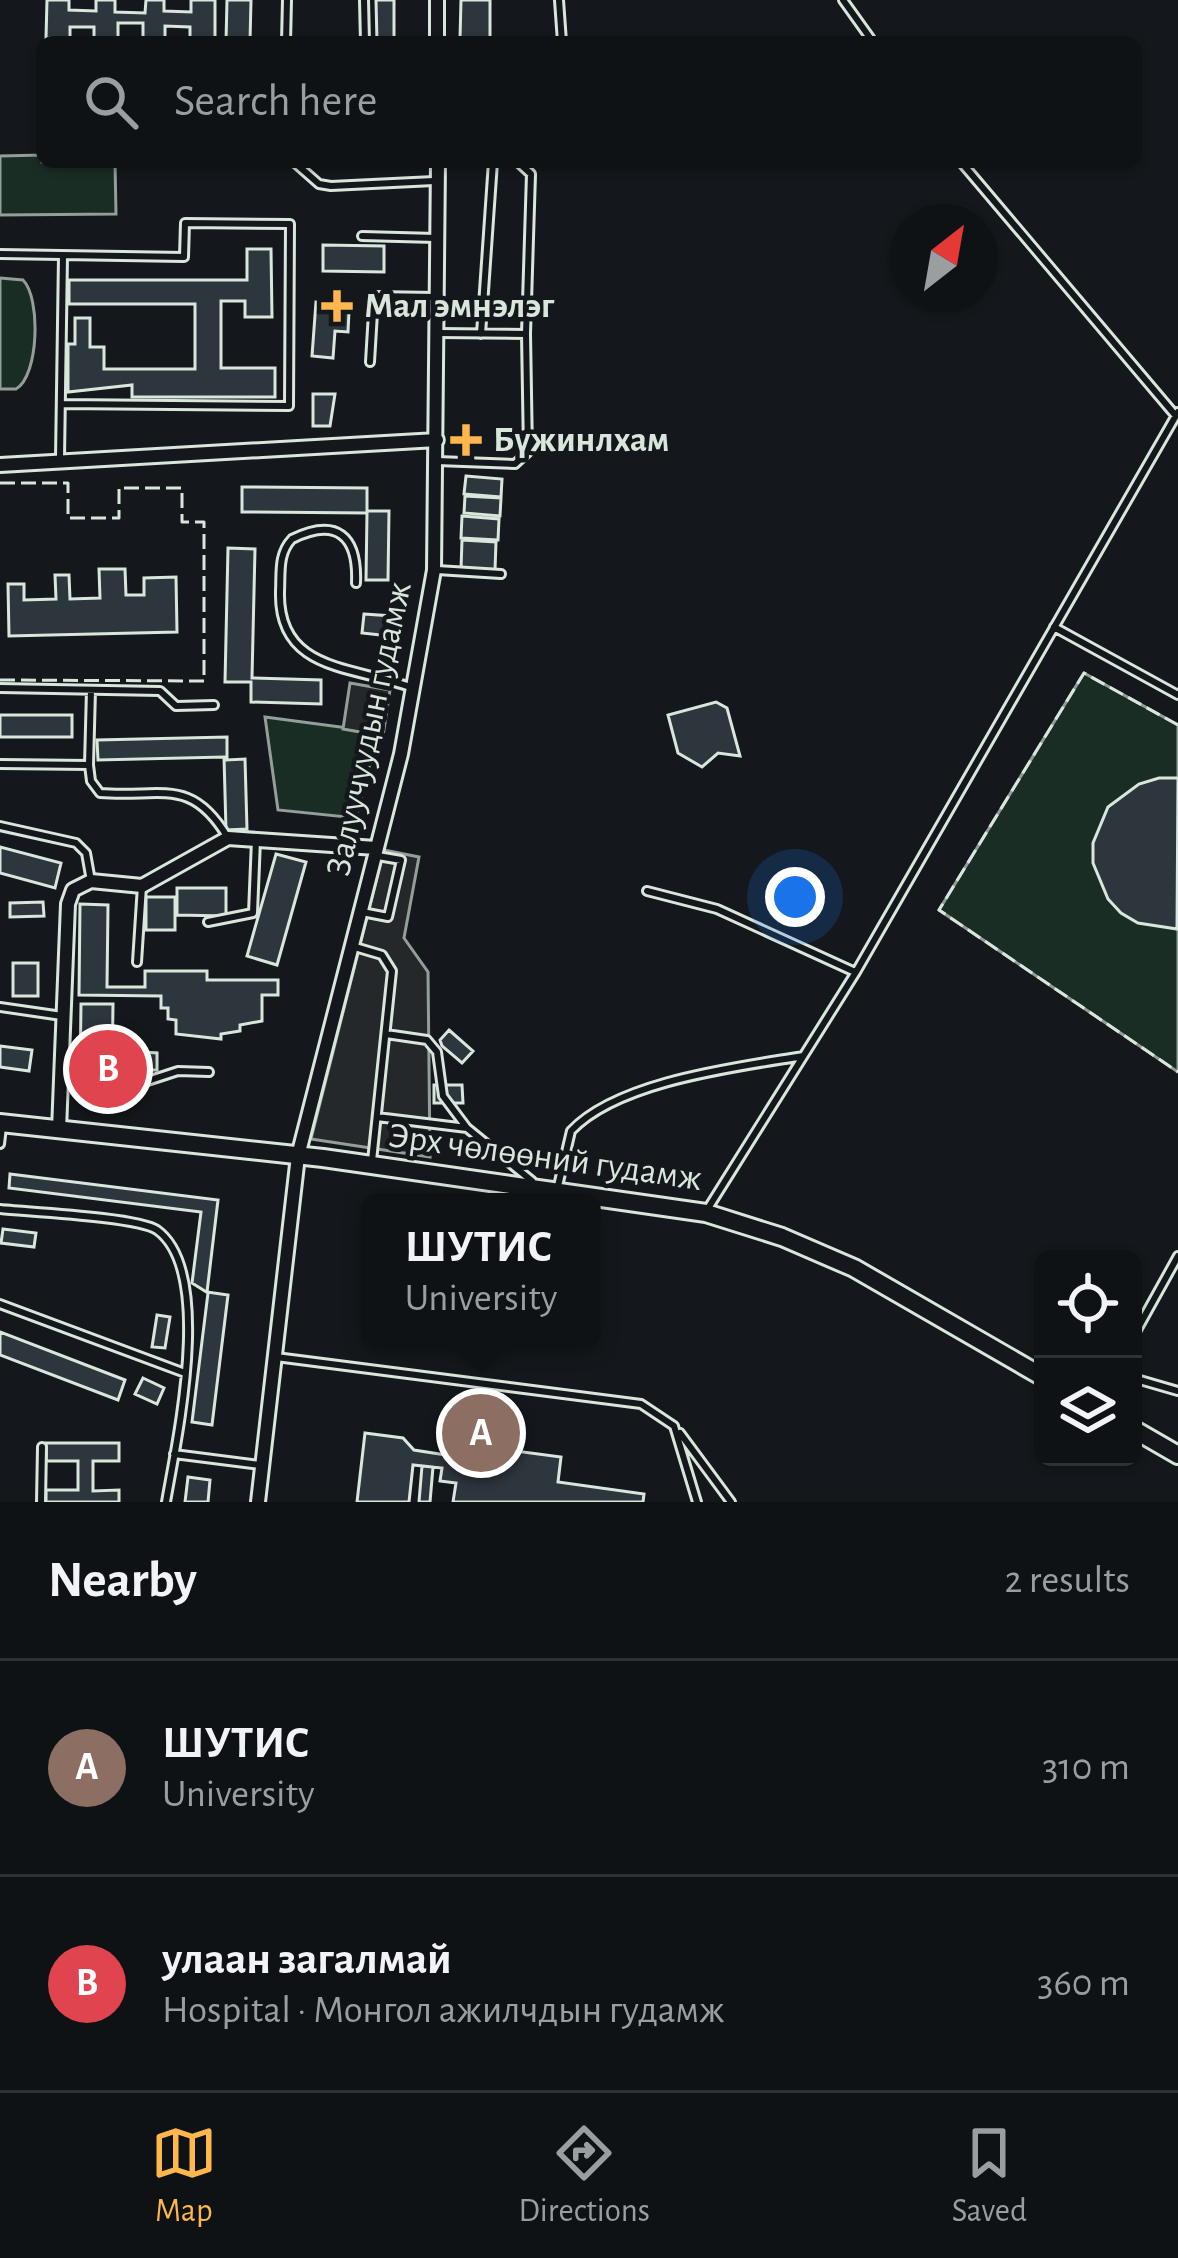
<!DOCTYPE html>
<html lang="en">
<head>
<meta charset="utf-8">
<style>
	:root { --surface:#0f1215; --page:#181b1e; --text:#f1f3f6; --muted:#9b9ea0; --line:#2f3234; --accent:#ffb74d }
	body { margin:0; font-family:"Alegreya Sans",sans-serif; background:var(--page); color:var(--text) }
	.controls { position:absolute; right:36px; bottom:36px; display:grid; overflow:hidden; border-radius:18px; box-shadow:0 3px 9px #0004 }
	.controls button { width:108px; height:108px; display:grid; place-items:center; padding:0; border:0; border-bottom:3px solid var(--line); background:var(--surface); color:var(--text); font:60px sans-serif }
	.compass { position:absolute; left:890px; top:204px; width:108px; height:108px; border-radius:50%; background:var(--surface); box-shadow:0 3px 9px #0004; rotate:31deg }
	.you { position:absolute; left:795px; top:897px; width:42px; height:42px; margin:-30px; border:9px solid #fff; border-radius:50%; background:#1a73e8; box-shadow:0 0 0 18px #1a73e833 }
	.badge { display:grid; place-items:center; width:78px; height:78px; border-radius:50%; background:var(--accent); color:#fff; font-size:39px; font-weight:700 }
	.pin { position:absolute; translate:-50% -50%; border:6px solid #fff; box-shadow:0 3px 12px #0006 }
	.popup { position:absolute; left:361px; top:1193px; width:240px; height:156px; box-sizing:border-box; display:grid; place-content:center; border-radius:18px; background:var(--surface); filter:drop-shadow(0 3px 9px #0005); font-size:39px; white-space:nowrap; color:var(--muted) }
	.popup b { font-size:45px; color:var(--text) }
	.popup::after { content:''; position:absolute; left:50%; top:100%; margin-left:-24px; border:24px solid transparent; border-top-color:var(--surface) }
	.list { margin:0; padding:0; list-style:none }
	h2 { display:flex; justify-content:space-between; align-items:center; height:156px; margin:0; padding:0 48px; font-size:51px }
	h2 small { font-size:39px; font-weight:400; color:var(--muted) }
	.list li { display:grid; grid-template-columns:78px 1fr auto; gap:36px; align-items:center; box-sizing:border-box; height:216px; padding:0 48px; border-top:3px solid var(--line) }
	.list b { display:block; font-size:45px; white-space:nowrap }
	.list p { margin:0; font-size:39px; white-space:nowrap; color:var(--muted) }
	.list em { font-size:39px; font-style:normal; color:var(--muted) }
	.icon { flex:none; width:66px; height:66px; fill:none; stroke:currentColor; stroke-width:2; stroke-linecap:round; stroke-linejoin:round }
	.map { position:relative; flex:none; width:1178px; height:1502px; overflow:hidden }
	.search { position:absolute; background:var(--surface); box-shadow:0 3px 9px #0004; left:36px; right:36px; top:36px; height:132px; display:flex; align-items:center; gap:30px; box-sizing:border-box; padding:0 42px; border-radius:18px; color:var(--muted); font-size:45px }
	.sheet { height:588px; background:var(--surface) }
	nav { display:flex; justify-content:space-around; align-items:center; box-sizing:border-box; height:168px; border-top:3px solid var(--line); background:var(--surface); font-size:33px; color:var(--muted) }
	nav a { display:grid; justify-items:center; gap:6px }
	nav .on { color:var(--accent) }
	.map>svg:first-child { display:block }
	.green { fill:#1a2d24; stroke:#939e99; stroke-width:3 }
	.parking { fill:#24282b; stroke:#939e99; stroke-width:3 }
	.building { fill:#2c363c; stroke:#d8e6dc; stroke-width:3 }
	.lines { fill:none; stroke-linecap:round; stroke-linejoin:round }
	.lane-casing { stroke:#d8e6dc; stroke-width:12 }
	.street-casing { stroke:#d8e6dc; stroke-width:18 }
	.secondary-casing { stroke:#d8e6dc; stroke-width:22 }
	.lane { stroke:#14181c; stroke-width:6 }
	.street { stroke:#14181c; stroke-width:12 }
	.secondary { stroke:#14181c; stroke-width:16 }
	.fence { stroke:#d8e6dc; stroke-width:3; stroke-dasharray:15 6; stroke-linecap:butt }
	.poi-dot { fill:#ffb74d; stroke:#14181c; stroke-width:4.5 }
	.labels { text-anchor:middle; dominant-baseline:central; stroke-width:9; stroke-linejoin:round; paint-order:stroke }
	.poi-label { font-size:36px; font-weight:bold; fill:#d8e6dc; stroke:#14181c; text-anchor:start }
	.street-label { font-size:36px; fill:#d8e6dc; stroke:#14181c }
</style>
</head>
<body>
<div class="map">
<svg width="1178" height="1502" viewBox="0 0 1178 1502">
	<rect width="100%" height="100%" fill="#14181c"/>
	<!-- green -->
	<path class="green" d="M 42,155 L 42,162 L 115,162 L 116,214 L 0,215 L 0,156 Z
		M 0,278 L 23,280 C 41,298 39,376 16,389 L 0,389 Z
		M 1084,673 L 1178,725 L 1178,1072 L 939,910 Z
		M 265,717 L 378,732 L 356,818 L 278,810 Z"/>
	<!-- parking -->
	<path class="parking" d="M 350,683 L 390,690 L 383,736 L 343,729 Z
		M 384,850 L 419,857 L 404,938 L 428,972 L 430,1157 L 311,1139 Z"/>
	<!-- building -->
	<path class="building" d="M 47,0 L 69,0 L 69,10 L 96,11 L 96,0 L 115,0 L 115,12 L 145,13 L 146,0 L 164,0 L 164,11 L 191,12 L 191,0 L 215,0 L 215,40 L 190,39 L 190,27 L 165,26 L 165,40 L 143,39 L 143,23 L 118,23 L 118,40 L 94,40 L 94,27 L 70,27 L 70,39 L 46,38 Z
		M 227,0 L 251,0 L 250,42 L 226,42 Z
		M 376,0 L 394,0 L 394,42 L 377,42 Z
		M 461,0 L 490,0 L 490,40 L 460,39 Z
		M 323,245 L 384,246 L 384,272 L 323,271 Z
		M 247,249 L 271,249 L 272,317 L 245,317 L 245,301 L 221,301 L 221,368 L 275,368 L 275,397 L 132,397 L 132,385 L 68,392 L 68,344 L 75,344 L 75,318 L 90,318 L 90,347 L 104,347 L 104,369 L 195,369 L 195,304 L 69,304 L 69,280 L 247,280 Z
		M 316,302 L 338,303 L 338,311 L 349,311 L 348,332 L 335,331 L 333,358 L 312,356 Z
		M 313,394 L 335,394 L 330,426 L 313,426 Z
		M 466,476 L 502,479 L 501,497 L 464,494 Z
		M 242,487 L 367,488 L 367,511 L 389,511 L 388,580 L 366,580 L 367,513 L 242,512 Z
		M 465,496 L 501,498 L 500,516 L 464,513 Z
		M 462,516 L 499,519 L 498,540 L 461,538 Z
		M 462,540 L 496,542 L 495,570 L 461,569 Z
		M 228,548 L 255,549 L 252,678 L 321,680 L 321,704 L 251,702 L 251,682 L 225,682 Z
		M 99,569 L 125,569 L 126,595 L 144,595 L 144,578 L 176,577 L 177,632 L 9,636 L 8,584 L 24,584 L 24,600 L 56,599 L 55,575 L 69,575 L 70,599 L 100,598 Z
		M 364,614 L 392,616 L 390,636 L 362,633 Z
		M 716,702 L 727,708 L 740,756 L 718,753 L 702,767 L 678,753 L 668,715 Z
		M 0,715 L 72,715 L 72,737 L 0,737 Z
		M 227,737 L 227,760 L 245,759 L 247,829 L 226,830 L 224,757 L 98,760 L 97,740 Z
		M 1159,778 L 1178,778 L 1177,929 L 1138,923 L 1121,913 L 1108,899 L 1093,863 L 1093,843 L 1108,807 L 1139,784 Z
		M 0,847 L 61,863 L 55,888 L 0,873 Z
		M 276,854 L 306,862 L 277,965 L 247,956 Z
		M 177,888 L 226,888 L 226,916 L 177,915 Z
		M 146,897 L 175,897 L 175,930 L 146,930 Z
		M 43,902 L 44,916 L 10,917 L 10,903 Z
		M 80,904 L 108,905 L 107,987 L 145,987 L 145,971 L 207,971 L 207,980 L 278,980 L 278,995 L 262,995 L 262,1021 L 240,1025 L 240,1031 L 221,1034 L 221,1039 L 176,1034 L 176,1020 L 168,1019 L 168,1008 L 161,1008 L 161,996 L 79,995 Z
		M 13,963 L 38,963 L 38,996 L 13,996 Z
		M 81,1004 L 113,1004 L 112,1077 L 80,1076 Z
		M 449,1030 L 473,1051 L 462,1063 L 442,1046 L 440,1040 Z
		M 0,1046 L 32,1050 L 29,1071 L 0,1067 Z
		M 143,1052 L 157,1053 L 157,1070 L 127,1070 L 127,1059 L 143,1059 Z
		M 434,1085 L 462,1085 L 463,1103 L 434,1103 Z
		M 10,1174 L 218,1200 L 207,1292 L 228,1295 L 212,1425 L 192,1422 L 208,1293 L 192,1283 L 201,1212 L 9,1188 Z
		M 3,1229 L 36,1233 L 34,1247 L 1,1243 Z
		M 157,1315 L 170,1317 L 165,1348 L 152,1347 Z
		M 0,1332 L 125,1380 L 118,1400 L 0,1355 Z
		M 143,1378 L 164,1388 L 157,1404 L 135,1394 Z
		M 365,1433 L 403,1438 L 414,1450 L 446,1455 L 448,1442 L 561,1457 L 558,1482 L 644,1494 L 643,1502 L 453,1502 L 456,1483 L 440,1481 L 442,1468 L 413,1465 L 409,1502 L 357,1502 Z
		M 46,1443 L 119,1443 L 119,1461 L 93,1461 L 93,1491 L 119,1490 L 119,1502 L 46,1502 L 46,1490 L 78,1490 L 78,1461 L 46,1461 Z
		M 422,1466 L 433,1467 L 430,1502 L 419,1502 Z
		M 188,1477 L 210,1480 L 208,1502 L 185,1502 Z"/>
	<g class="lines">
		<!-- lane casing -->
		<g class="lane-casing">
			<path id="lane" d="M 364,0 L 365,42
				M 559,0 L 562,42
				M 843,0 L 873,42
				M 286,42 L 287,0
				M 294,162 L 319,184 L 331,186 L 434,181
				M 518,162 L 531,174 L 526,334
				M 961,162 L 1176,416
				M 362,236 L 436,238
				M 0,254 L 184,257 L 185,223 L 290,224 L 289,406 L 61,404
				M 481,334 L 493,162
				M 370,362 L 374,296 L 435,297
				M 60,458 L 63,256
				M 437,461 L 515,464 L 528,452 L 526,334 L 439,333
				M 437,570 L 501,574
				M 356,583 C 358,536 337,517 292,539 C 278,554 281,572 280,592 C 278,672 354,666 410,687
				M 1054,627 L 1178,695
				M 0,688 L 160,691 L 176,706 L 214,705
				M 0,764 L 89,765 L 91,781 L 100,793 C 162,798 191,776 228,838
				M 89,765 L 91,690
				M 0,826 L 76,843 L 86,853 L 91,881
				M 647,891 L 717,909 L 855,972
				M 362,912 L 388,917 L 401,860 L 378,856
				M 208,922 L 253,913 L 256,840
				M 355,947 L 382,955 L 392,971 L 372,1161
				M 137,962 L 142,886
				M 0,1007 L 62,1016
				M 386,1034 L 427,1040 L 437,1052 L 443,1096 L 467,1128
				M 64,1083 L 126,1088 L 178,1071 L 209,1072
				M 377,1117 L 467,1128 L 532,1181
				M 0,1144 L 2,1127
				M 558,1186 L 571,1131 C 618,1081 737,1067 803,1056
				M 0,1209 C 29,1212 138,1217 157,1230 C 215,1272 176,1443 166,1502
				M 707,1210 L 856,972 L 1178,412
				M 0,1304 L 185,1373
				M 1133,1337 L 1178,1256
				M 276,1357 L 641,1404 L 674,1426 L 697,1502
				M 1133,1378 L 1178,1391
				M 680,1433 L 731,1502
				M 174,1454 L 260,1465
				M 41,1502 L 42,1447"/>
		</g>
		<!-- street casing -->
		<g class="street-casing">
			<path id="street" d="M 437,42 L 437,0
				M 0,465 L 437,440
				M 59,1130 L 68,904 L 73,890 L 91,881 L 142,886 L 228,838 L 376,848
				M 258,1502 L 298,1156 L 401,754 L 434,570 L 438,162"/>
		</g>
		<!-- secondary casing -->
		<g class="secondary-casing">
			<path id="secondary" d="M 0,1123 L 323,1158 L 706,1213 L 782,1237 L 854,1268 L 1043,1377
				M 1133,1429 L 1178,1455"/>
		</g>
		<!-- lane -->
		<use href="#lane" class="lane"/>
		<!-- street -->
		<use href="#street" class="street"/>
		<!-- secondary -->
		<use href="#secondary" class="secondary"/>
		<!-- fence -->
		<path class="fence" d="M 0,483 L 68,483 L 68,518 L 119,518 L 119,488 L 182,488 L 182,522 L 204,522 L 204,681 L 0,680
			M 1178,725 L 1084,673 L 939,910 L 1178,1072"/>
	</g>
	<!-- markers -->
	<g class="poi-dot">
		<path d="M331 288h12v12h12v12h-12v12h-12v-12h-12v-12h12z"/>
		<path d="M460 422h12v12h12v12h-12v12h-12v-12h-12v-12h12z"/>
	</g>
	<g class="labels">
		<!-- poi labels -->
		<g class="poi-label">
			<text x="364" y="306">Мал эмнэлэг</text>
			<text x="493" y="440">Бүжинлхам</text>
		</g>
		<!-- street labels -->
		<g class="street-label">
			<text transform="translate(369 729) rotate(-78)">Залуучуудын гудамж</text>
			<text transform="translate(545 1157) rotate(8)">Эрх чөлөөний гудамж</text>
		</g>
	</g>
</svg>
<div class="controls">
<button><svg class="icon" aria-label="locate" viewBox="0 0 24 24"><circle cx="12" cy="12" r="6"/><path d="M12 2v4M12 18v4M2 12h4M18 12h4"/></svg></button>
<button><svg class="icon" aria-label="layers" viewBox="0 0 24 24"><path d="M12 4l9 5-9 5-9-5zM3 14l9 5 9-5"/></svg></button>
</div>
<svg class="compass" viewBox="-18 -18 36 36"><path d="M0-13l5 13h-10z" fill="#e53935"/><path d="M0 13l5-13h-10z" fill="#9b9ea0"/></svg>
<div class="you"></div>
<div class="pin badge" style="left:481px;top:1433px;background:#8d6e63">A</div>
<div class="popup"><b>ШУТИС</b>University</div>
<div class="pin badge" style="left:108px;top:1069px;background:#e0444e">B</div>
<div class="search"><svg class="icon" aria-label="search" viewBox="0 0 24 24"><circle cx="10" cy="10" r="6"/><path d="M15 15l6 6"/></svg>Search here</div>
</div>
<section class="sheet">
<h2>Nearby<small>2 results</small></h2>
<ul class="list">
<li><span class="badge" style="background:#8d6e63">A</span><div><b>ШУТИС</b><p>University</p></div><em>310 m</em></li>
<li><span class="badge" style="background:#e0444e">B</span><div><b>улаан загалмай</b><p>Hospital · Монгол ажилчдын гудамж</p></div><em>360 m</em></li>
</ul>
</section>
<nav>
<a class="on"><svg class="icon" aria-label="map" viewBox="0 0 24 24"><path d="M3 6l6-2 6 2 6-2v14l-6 2-6-2-6 2zM9 4v14M15 6v14"/></svg>Map</a>
<a><svg class="icon" aria-label="directions" viewBox="0 0 24 24"><path d="M12 3l9 9-9 9-9-9zM9 14v-3h6M13 9l2 2-2 2"/></svg>Directions</a>
<a><svg class="icon" aria-label="saved" viewBox="0 0 24 24"><path d="M7 4h10v16l-5-4-5 4z"/></svg>Saved</a>
</nav>
</body>
</html>
